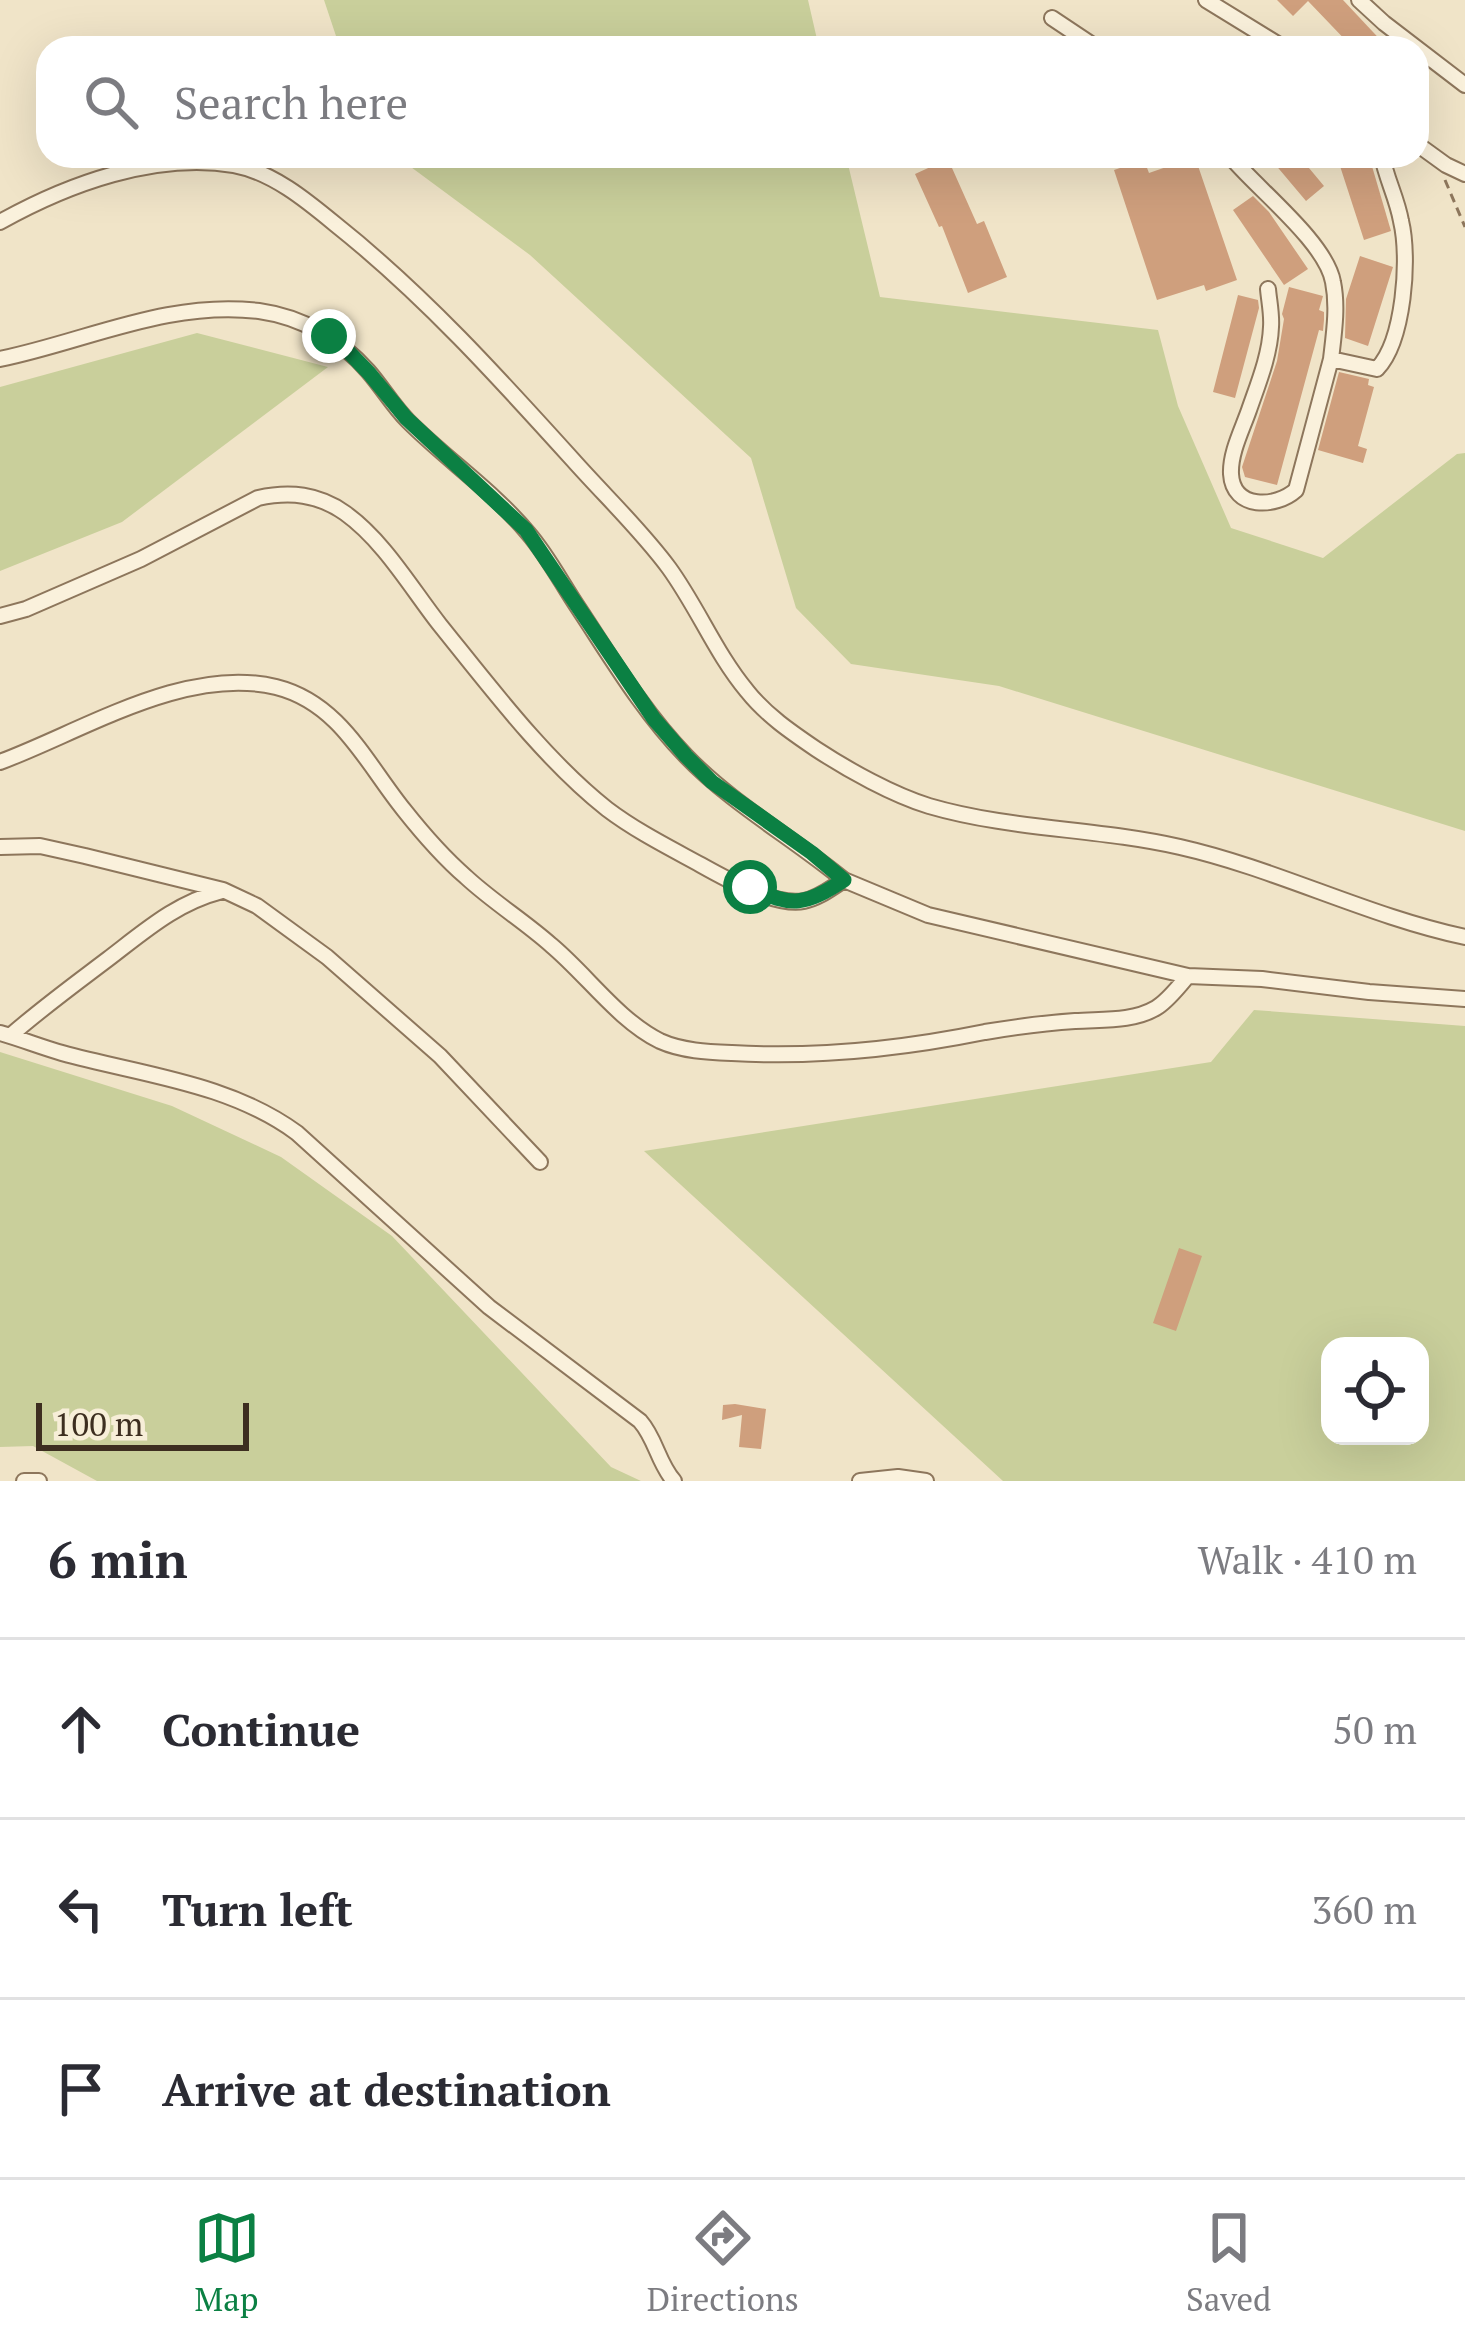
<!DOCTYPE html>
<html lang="en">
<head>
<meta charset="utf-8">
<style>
	:root { --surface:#fff; --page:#f7f7f7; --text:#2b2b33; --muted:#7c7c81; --line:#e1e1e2; --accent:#0b8043 }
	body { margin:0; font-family:"PT Serif",serif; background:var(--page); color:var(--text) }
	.controls { position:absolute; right:36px; bottom:36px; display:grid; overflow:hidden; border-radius:24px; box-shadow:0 12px 48px #0002 }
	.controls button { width:108px; height:108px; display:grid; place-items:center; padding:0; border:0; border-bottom:3px solid var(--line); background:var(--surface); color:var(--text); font:60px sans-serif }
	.scale { position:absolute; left:36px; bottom:30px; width:213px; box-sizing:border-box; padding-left:12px; border:6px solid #3d2e20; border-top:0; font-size:33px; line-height:42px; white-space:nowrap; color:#3d2e20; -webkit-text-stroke:9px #f7eed8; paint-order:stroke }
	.stop { position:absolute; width:36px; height:36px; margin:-27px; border:9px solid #0b8043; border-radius:50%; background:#fff }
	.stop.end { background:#0b8043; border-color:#fff; box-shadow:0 3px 12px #0008 }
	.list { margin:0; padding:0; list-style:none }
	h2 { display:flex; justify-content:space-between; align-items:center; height:156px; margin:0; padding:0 48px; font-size:51px }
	h2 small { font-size:39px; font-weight:400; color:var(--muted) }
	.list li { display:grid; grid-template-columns:78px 1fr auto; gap:36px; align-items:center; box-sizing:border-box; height:180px; padding:0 48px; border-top:3px solid var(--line) }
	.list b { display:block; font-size:45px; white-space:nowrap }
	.list em { font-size:39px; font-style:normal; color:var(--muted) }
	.icon { flex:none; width:66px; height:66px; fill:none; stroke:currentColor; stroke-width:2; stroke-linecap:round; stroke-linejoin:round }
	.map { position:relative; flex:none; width:1465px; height:1481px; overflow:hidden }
	.search { position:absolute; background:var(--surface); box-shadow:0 12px 48px #0002; left:36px; right:36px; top:36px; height:132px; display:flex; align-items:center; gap:30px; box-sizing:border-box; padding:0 42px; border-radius:36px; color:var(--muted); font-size:45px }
	.sheet { height:696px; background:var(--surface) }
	nav { display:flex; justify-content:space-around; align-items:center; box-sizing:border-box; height:168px; border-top:3px solid var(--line); background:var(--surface); font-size:33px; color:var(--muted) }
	nav a { display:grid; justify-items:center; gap:6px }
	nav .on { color:var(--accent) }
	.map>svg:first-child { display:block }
	.green { fill:#c9cf9b; fill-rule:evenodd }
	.building { fill:#cf9f7d }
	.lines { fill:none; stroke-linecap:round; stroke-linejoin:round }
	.street-casing { stroke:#8d765c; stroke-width:18 }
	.path { stroke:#8d765c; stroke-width:3; stroke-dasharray:9 6; stroke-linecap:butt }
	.street { stroke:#faf1dc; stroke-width:14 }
	.route { stroke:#0b8043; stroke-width:15 }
</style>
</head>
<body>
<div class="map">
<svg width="1465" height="1481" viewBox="0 0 1465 1481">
	<rect width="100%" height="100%" fill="#f0e4c8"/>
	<!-- green -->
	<path class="green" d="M 324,0 L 808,0 L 819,48 L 340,48 Z
		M 396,156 L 846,156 L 880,297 L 1158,330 L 1178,406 L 1231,528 L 1323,558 L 1457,454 L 1465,453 L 1465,831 L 999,686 L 851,664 L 796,608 L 751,458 L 530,255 Z
		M 197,333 L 328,367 L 122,522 L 0,571 L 0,387 Z
		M 1254,1010 L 1465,1026 L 1465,1481 L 1003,1481 L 644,1151 L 1211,1062 ZM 1330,1346 L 1420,1346 L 1420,1436 L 1330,1436 Z
		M 0,1052 L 172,1106 L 281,1157 L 392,1236 L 611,1467 L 641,1481 L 97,1481 L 33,1446 L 0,1447 Z"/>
	<!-- building -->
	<path class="building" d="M 1277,0 L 1343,0 L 1388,48 L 1353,48 L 1308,1 L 1293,16 Z
		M 1268,156 L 1299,156 L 1324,186 L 1306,201 Z
		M 1328,156 L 1369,156 L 1391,231 L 1364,240 L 1340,166 L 1331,168 Z
		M 1195,157 L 1237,280 L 1206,291 L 1204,285 L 1157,300 L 1114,170 L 1144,160 L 1149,173 Z
		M 948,159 L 977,224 L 984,221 L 1007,277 L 968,293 L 942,226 L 939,227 L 915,174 Z
		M 1253,196 L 1269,212 L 1308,269 L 1284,285 L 1233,210 Z
		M 1360,256 L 1393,267 L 1368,346 L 1345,338 L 1346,299 Z
		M 1289,287 L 1323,296 L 1319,310 L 1324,312 L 1324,320 L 1323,331 L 1319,330 L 1277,485 L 1245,477 L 1242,467 L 1277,361 L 1284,319 L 1282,314 Z
		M 1238,295 L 1258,300 L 1259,308 L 1235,398 L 1213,392 Z
		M 1339,372 L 1369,379 L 1368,385 L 1374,387 L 1358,446 L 1367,449 L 1363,463 L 1318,450 Z
		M 1179,1248 L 1202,1256 L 1176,1331 L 1153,1323 Z
		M 735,1404 L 766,1409 L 761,1449 L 739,1447 L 742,1415 L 722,1420 L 723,1405 Z"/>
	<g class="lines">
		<!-- street casing -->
		<g class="street-casing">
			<path id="street" d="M 1206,0 L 1284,48
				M 1359,0 L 1384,23 L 1465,85
				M 1052,18 L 1097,48
				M 1417,144 L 1446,165 L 1465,174
				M 1230,156 C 1256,188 1326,242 1333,282 C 1338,307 1334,333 1331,359 L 1377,369 C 1404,341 1410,258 1401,221 C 1397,198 1386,178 1382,156
				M 0,222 C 68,184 155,152 234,165 C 272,172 306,200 335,224 C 423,294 498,377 573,460 C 605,496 641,530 669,568 C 698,608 716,654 747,691 C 766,715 791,732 816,749 C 848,770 893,795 929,806 C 1011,830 1097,828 1180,847 C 1277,869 1367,916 1465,937
				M 1268,289 C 1269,301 1272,314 1271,327 C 1270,355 1258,384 1249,410 C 1242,430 1230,453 1231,474 C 1233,510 1276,508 1296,490 L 1331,359
				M 0,359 C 87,341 168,300 259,311 C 302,317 340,339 368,371 C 382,387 393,406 408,421 C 447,460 493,491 528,533 C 548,556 562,584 579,609 C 612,659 644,713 686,756 C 731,803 793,838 844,880
				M 0,616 L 26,609 L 141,559 L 258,498 C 290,491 318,494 345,513 C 384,541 411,588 440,625 C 490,687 545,760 607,809 C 636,831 670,848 701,865 C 726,879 776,907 804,901 C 819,898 831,888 844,880 L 928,915 L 1188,976 L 1262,979 L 1369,992 L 1465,999
				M 0,762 C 83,731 186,665 276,687 C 340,703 366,763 404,810 C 423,834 443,857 466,877 C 493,902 524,921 551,945 C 587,975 618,1020 660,1041 C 682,1051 708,1052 732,1053 C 817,1058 901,1049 985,1032 C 1015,1027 1045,1023 1075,1021 C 1102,1019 1132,1022 1156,1008 C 1168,1001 1178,987 1188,976
				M 0,847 L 40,846 L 85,856 L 223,890 L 257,906 L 327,957 L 440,1056 L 540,1162
				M 0,1033 C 21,1039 41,1047 62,1053 C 142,1075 229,1083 297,1133 L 489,1307 L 640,1421 C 656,1439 658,1463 674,1481
				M 10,1036 C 42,1008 75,984 108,959 C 146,930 176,903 222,891
				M 24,1481 L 39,1481
				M 860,1481 L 898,1477 L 926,1481"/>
		</g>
		<!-- path -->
		<path class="path" d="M 1445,180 L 1465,227"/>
		<!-- street -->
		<use href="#street" class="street"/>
	</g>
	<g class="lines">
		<!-- route -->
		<path class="route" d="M 329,336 L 341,344 L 369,373 L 406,418 L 526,530 L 654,719 L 686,756 L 712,782 L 812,853 L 844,880 C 806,905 792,908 750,887"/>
	</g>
</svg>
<div class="controls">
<button><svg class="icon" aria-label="locate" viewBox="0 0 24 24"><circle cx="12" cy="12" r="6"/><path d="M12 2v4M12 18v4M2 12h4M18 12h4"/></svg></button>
</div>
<div class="scale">100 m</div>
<div class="stop" style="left:750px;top:887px"></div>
<div class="stop end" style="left:329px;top:336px"></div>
<div class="search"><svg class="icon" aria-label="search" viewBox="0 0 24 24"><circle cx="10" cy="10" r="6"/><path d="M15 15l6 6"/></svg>Search here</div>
</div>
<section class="sheet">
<h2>6 min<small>Walk · 410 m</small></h2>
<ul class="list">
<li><svg class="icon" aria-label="ahead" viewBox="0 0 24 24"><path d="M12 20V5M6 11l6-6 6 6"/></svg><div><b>Continue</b></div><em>50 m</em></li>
<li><svg class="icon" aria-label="left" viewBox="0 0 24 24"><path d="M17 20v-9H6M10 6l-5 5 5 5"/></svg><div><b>Turn left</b></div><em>360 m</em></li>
<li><svg class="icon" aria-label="arrive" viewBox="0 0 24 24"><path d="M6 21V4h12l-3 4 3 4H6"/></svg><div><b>Arrive at destination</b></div></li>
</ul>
</section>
<nav>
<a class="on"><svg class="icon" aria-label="map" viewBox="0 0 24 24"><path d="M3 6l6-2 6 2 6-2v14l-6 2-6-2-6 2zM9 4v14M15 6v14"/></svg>Map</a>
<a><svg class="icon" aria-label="directions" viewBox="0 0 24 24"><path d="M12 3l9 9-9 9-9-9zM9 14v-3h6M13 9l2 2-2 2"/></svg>Directions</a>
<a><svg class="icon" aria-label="saved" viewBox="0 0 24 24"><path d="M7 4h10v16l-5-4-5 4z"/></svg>Saved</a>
</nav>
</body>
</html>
